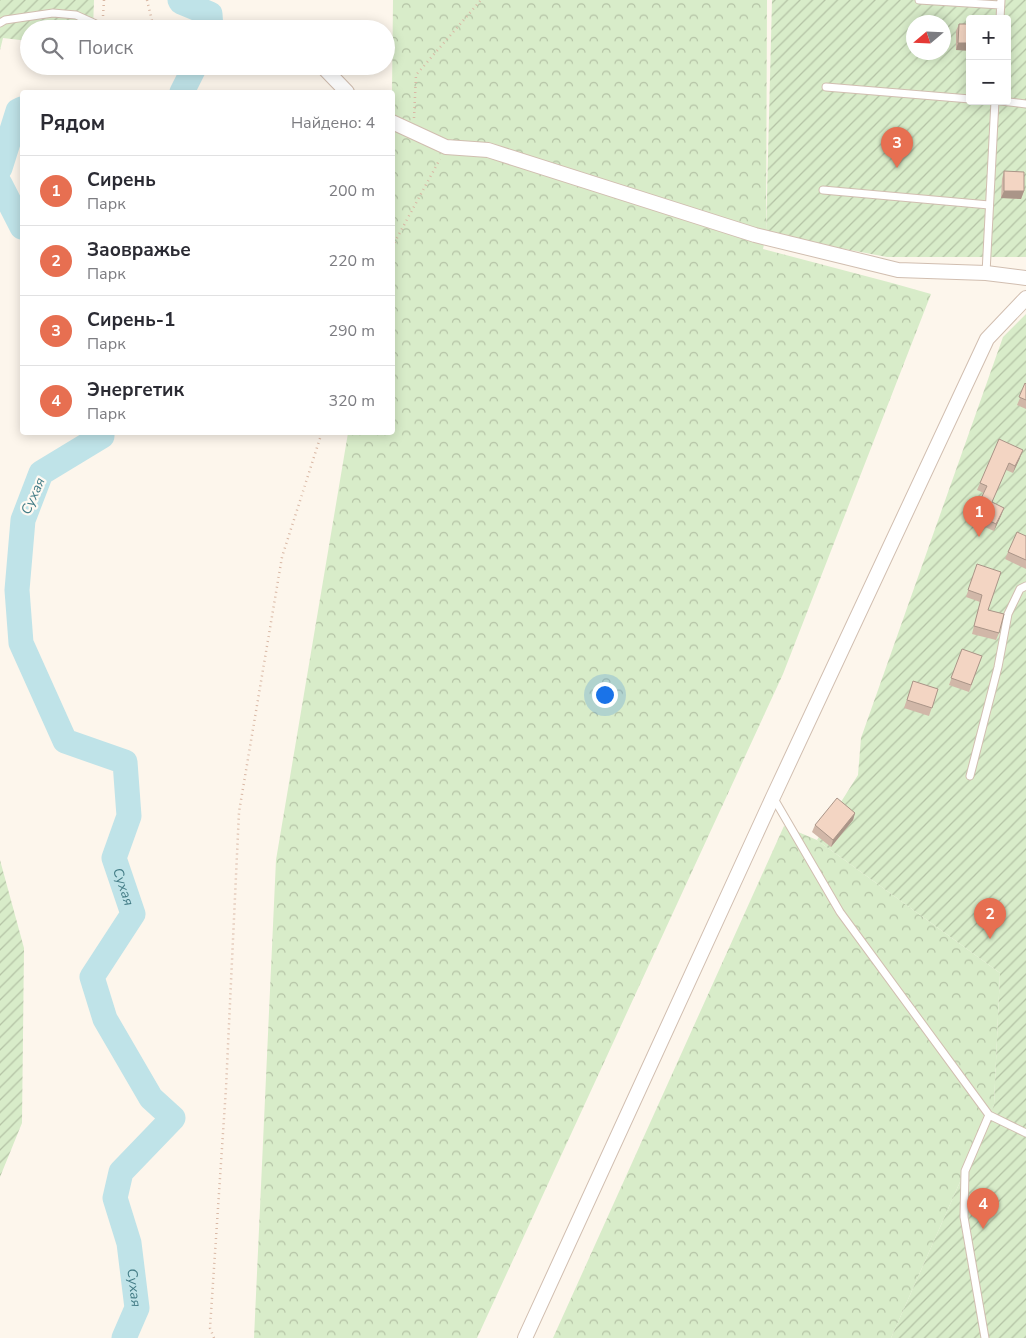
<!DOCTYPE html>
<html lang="ru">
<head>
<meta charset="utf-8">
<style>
	:root { --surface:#fff; --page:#f2f2f3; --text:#2b2b33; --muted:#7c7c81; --line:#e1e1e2; --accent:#e76f51 }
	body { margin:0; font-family:"Nunito Sans",sans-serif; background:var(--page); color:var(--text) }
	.controls { position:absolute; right:15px; top:15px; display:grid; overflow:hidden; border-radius:5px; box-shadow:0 2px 12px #0003 }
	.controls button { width:45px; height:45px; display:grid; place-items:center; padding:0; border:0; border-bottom:1px solid var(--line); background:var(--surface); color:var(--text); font:25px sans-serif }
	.compass { position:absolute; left:906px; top:15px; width:45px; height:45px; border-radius:50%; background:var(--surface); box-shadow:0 2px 12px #0003; rotate:251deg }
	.you { position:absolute; left:604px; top:694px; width:18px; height:18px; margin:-12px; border:4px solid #fff; border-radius:50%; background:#1a73e8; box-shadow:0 0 0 8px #1a73e833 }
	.badge { display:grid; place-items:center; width:32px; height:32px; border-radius:50%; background:var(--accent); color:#fff; font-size:16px; font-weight:700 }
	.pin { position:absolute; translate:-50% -41px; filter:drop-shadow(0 1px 2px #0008) }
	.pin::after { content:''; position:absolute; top:26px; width:18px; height:15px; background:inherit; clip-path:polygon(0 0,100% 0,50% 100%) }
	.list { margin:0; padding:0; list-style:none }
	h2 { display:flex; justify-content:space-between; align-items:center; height:65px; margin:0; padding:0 20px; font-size:21px }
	h2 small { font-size:16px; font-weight:400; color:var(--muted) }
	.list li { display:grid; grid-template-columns:32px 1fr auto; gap:15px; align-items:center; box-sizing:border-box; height:70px; padding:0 20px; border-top:1px solid var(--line) }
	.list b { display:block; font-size:19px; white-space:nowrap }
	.list p { margin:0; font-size:16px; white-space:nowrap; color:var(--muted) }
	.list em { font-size:16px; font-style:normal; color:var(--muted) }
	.icon { flex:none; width:28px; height:28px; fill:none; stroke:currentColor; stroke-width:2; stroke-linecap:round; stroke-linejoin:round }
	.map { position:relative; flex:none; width:1026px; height:1338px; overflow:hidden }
	.search { position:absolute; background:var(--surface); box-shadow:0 2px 12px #0003; left:20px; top:20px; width:375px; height:55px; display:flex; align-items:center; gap:12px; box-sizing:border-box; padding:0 18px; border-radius:28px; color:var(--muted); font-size:19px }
	.panel { position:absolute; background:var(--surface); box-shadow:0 2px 12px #0003; left:20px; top:90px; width:375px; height:345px; border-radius:5px }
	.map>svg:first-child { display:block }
	.forest { fill:url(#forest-crowns) }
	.garden { fill:url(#garden-furrows); fill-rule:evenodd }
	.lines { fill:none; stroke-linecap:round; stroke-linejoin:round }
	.river { stroke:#bfe3e8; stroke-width:25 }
	.lane-casing { stroke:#d1beb0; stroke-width:9 }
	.street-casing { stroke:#d1beb0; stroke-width:16 }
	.path { stroke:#d9b8a5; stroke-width:2.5; stroke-dasharray:1 4; stroke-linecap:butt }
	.lane { stroke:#fff; stroke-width:7 }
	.street { stroke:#fff; stroke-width:14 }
	.wall { fill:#d1b7a8 }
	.shaded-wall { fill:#aa9588 }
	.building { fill:#f3d5c3; stroke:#aa9588 }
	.labels { text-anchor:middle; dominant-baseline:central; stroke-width:4.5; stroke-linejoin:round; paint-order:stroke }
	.water-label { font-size:14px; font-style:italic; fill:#437c86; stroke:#fffaf3 }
</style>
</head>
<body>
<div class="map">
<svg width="1026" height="1338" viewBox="0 0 1026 1338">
	<defs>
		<pattern id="forest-crowns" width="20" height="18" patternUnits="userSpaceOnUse" patternTransform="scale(1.25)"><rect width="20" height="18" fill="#d8ecc9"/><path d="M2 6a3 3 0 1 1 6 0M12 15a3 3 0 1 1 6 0" fill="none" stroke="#b4c2a5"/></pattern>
		<pattern id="garden-furrows" width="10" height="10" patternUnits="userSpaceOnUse" patternTransform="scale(1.25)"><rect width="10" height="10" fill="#d8ecc9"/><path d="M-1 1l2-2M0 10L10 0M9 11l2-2" fill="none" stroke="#b4c2a5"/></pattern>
	</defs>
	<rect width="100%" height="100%" fill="#fdf6ec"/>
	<!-- forest -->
	<path class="forest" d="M 393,0 L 767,0 L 766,234 L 763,249 L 892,283 L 931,294 L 783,674 L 477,1338 L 254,1338 L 276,860 L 348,433 L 392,432 L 392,92 Z
		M 784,826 L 817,840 L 1000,973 L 994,1105 L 891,1338 L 553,1338 Z"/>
	<!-- garden -->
	<path class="garden" d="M 0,0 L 94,0 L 93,29 L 29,29 L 29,41 L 3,38 L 0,50 Z
		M 772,0 L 1026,0 L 1026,257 L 887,257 L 766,234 ZM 970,19 L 1007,19 L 1007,101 L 970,101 ZM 914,22 L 944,22 L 944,52 L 914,52 Z
		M 1026,314 L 1026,1338 L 891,1338 L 994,1105 L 1000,973 L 817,840 L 858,775 L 861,738 L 1003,337 Z
		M 0,860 L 24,948 L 22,1123 L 0,1177 Z"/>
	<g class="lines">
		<!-- river -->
		<g class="river">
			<path d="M 180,0 L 181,2 L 210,14 L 211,29"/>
			<path d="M 182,92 L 195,66"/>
			<path d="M 0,168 L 18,111 L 22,109"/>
			<path d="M 0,184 L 22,227"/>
			<path id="s1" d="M 102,432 L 102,436 L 41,473 L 23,520 L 17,590 L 21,643 L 65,741 L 125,762 L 129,816 L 114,858 L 133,914 L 92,977 L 105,1019 L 151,1098 L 173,1118 L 121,1172 L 115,1198 L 129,1243 L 137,1308 L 124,1338"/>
		</g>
		<!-- lane casing -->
		<g class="lane-casing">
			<path id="lane" d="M 919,0 L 1000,5
				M 1000,19 L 1001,0
				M 0,23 L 5,20 L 53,13 L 76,15 L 107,29
				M 826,87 L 970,99
				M 1001,101 L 1026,104
				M 823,190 L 989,205
				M 986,273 L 995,101
				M 970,776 L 998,667 L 1008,614 L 1020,589 L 1026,586
				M 773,797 L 840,912 L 989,1115 L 1026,1133
				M 985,1338 L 964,1217 L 965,1171 L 989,1115"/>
		</g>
		<!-- street casing -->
		<g class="street-casing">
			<path id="street" d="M 322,66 L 347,92
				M 392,122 L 446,147 L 488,150 L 755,235 L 898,270 L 986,273 L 1026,278
				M 525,1338 L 773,797 L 987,339 L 1026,298"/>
		</g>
		<!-- path -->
		<path class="path" d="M 147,0 L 154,29
			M 103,16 L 104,0
			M 414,118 L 416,75 L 481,0
			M 392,247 L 440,159
			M 214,1338 L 210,1328 L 226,1088 L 239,812 L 282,557 L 322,432"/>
		<!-- lane -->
		<use href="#lane" class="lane"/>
		<!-- street -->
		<use href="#street" class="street"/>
	</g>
	<!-- wall -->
	<path class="wall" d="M 959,24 L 970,24 L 956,50 L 956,31 Z
		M 1004,171 L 1024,191 L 1021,199 L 1001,198 L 1002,179 Z
		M 1026,384 L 1026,409 L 1017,405 Z
		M 999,439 L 1020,458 L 1013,473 L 1006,470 L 992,502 L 1004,508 L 994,531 L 971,521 L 984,493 L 977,490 Z
		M 1026,536 L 1026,569 L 1005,559 L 1008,552 Z
		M 977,564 L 988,610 L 999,633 L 996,640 L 972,634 L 980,602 L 966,597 Z
		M 962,649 L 982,656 L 969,692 L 949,685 Z
		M 913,681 L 938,689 L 929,716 L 904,708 Z
		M 855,813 L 853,820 L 831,847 L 812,832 L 815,825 Z"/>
	<!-- shaded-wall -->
	<path class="shaded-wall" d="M 958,43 L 970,43 L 970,51 L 956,50 Z
		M 1004,191 L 1024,191 L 1021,199 L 1001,198 Z
		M 1023,450 L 1020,458 L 1013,473 L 1015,466 Z
		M 1004,508 L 1001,516 L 994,531 L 996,524 Z
		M 855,813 L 853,820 L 831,847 L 833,840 Z"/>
	<!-- building -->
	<path class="building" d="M 959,24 L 970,24 L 970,43 L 958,43 Z
		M 1004,171 L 1024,172 L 1024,191 L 1004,191 Z
		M 1025,383 L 1026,384 L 1026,400 L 1019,397 Z
		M 999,439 L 1023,450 L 1015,466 L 1009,463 L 992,502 L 1004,508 L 996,524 L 974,513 L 987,486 L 980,483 Z
		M 1017,532 L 1026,536 L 1026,560 L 1008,552 Z
		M 977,564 L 1001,572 L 988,610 L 1004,614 L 999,633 L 974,626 L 982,595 L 968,590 Z
		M 962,649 L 982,656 L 971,685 L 951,678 Z
		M 913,681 L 938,689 L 932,708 L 907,700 Z
		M 837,798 L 855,813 L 833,840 L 815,825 Z"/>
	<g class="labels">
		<!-- water labels -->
		<g class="water-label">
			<text transform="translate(33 496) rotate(-66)">Сухая</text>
			<text stroke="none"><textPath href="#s1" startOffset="549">Сухая</textPath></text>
			<text stroke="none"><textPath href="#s1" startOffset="1012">Сухая</textPath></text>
		</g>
	</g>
</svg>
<div class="controls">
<button>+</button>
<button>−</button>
</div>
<svg class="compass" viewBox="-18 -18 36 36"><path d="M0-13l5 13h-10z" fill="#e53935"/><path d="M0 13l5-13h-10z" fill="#7c7c81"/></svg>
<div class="you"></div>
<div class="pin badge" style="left:979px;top:537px">1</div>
<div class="pin badge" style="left:990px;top:939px">2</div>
<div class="pin badge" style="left:897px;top:168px">3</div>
<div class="pin badge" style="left:983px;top:1229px">4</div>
<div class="search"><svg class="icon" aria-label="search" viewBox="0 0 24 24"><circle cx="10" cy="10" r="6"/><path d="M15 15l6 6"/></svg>Поиск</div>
<section class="panel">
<h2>Рядом<small>Найдено: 4</small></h2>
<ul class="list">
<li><span class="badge">1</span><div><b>Сирень</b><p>Парк</p></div><em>200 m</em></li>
<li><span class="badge">2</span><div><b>Заовражье</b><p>Парк</p></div><em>220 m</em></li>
<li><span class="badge">3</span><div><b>Сирень-1</b><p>Парк</p></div><em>290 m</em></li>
<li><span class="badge">4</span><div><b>Энергетик</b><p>Парк</p></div><em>320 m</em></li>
</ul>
</section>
</div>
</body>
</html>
